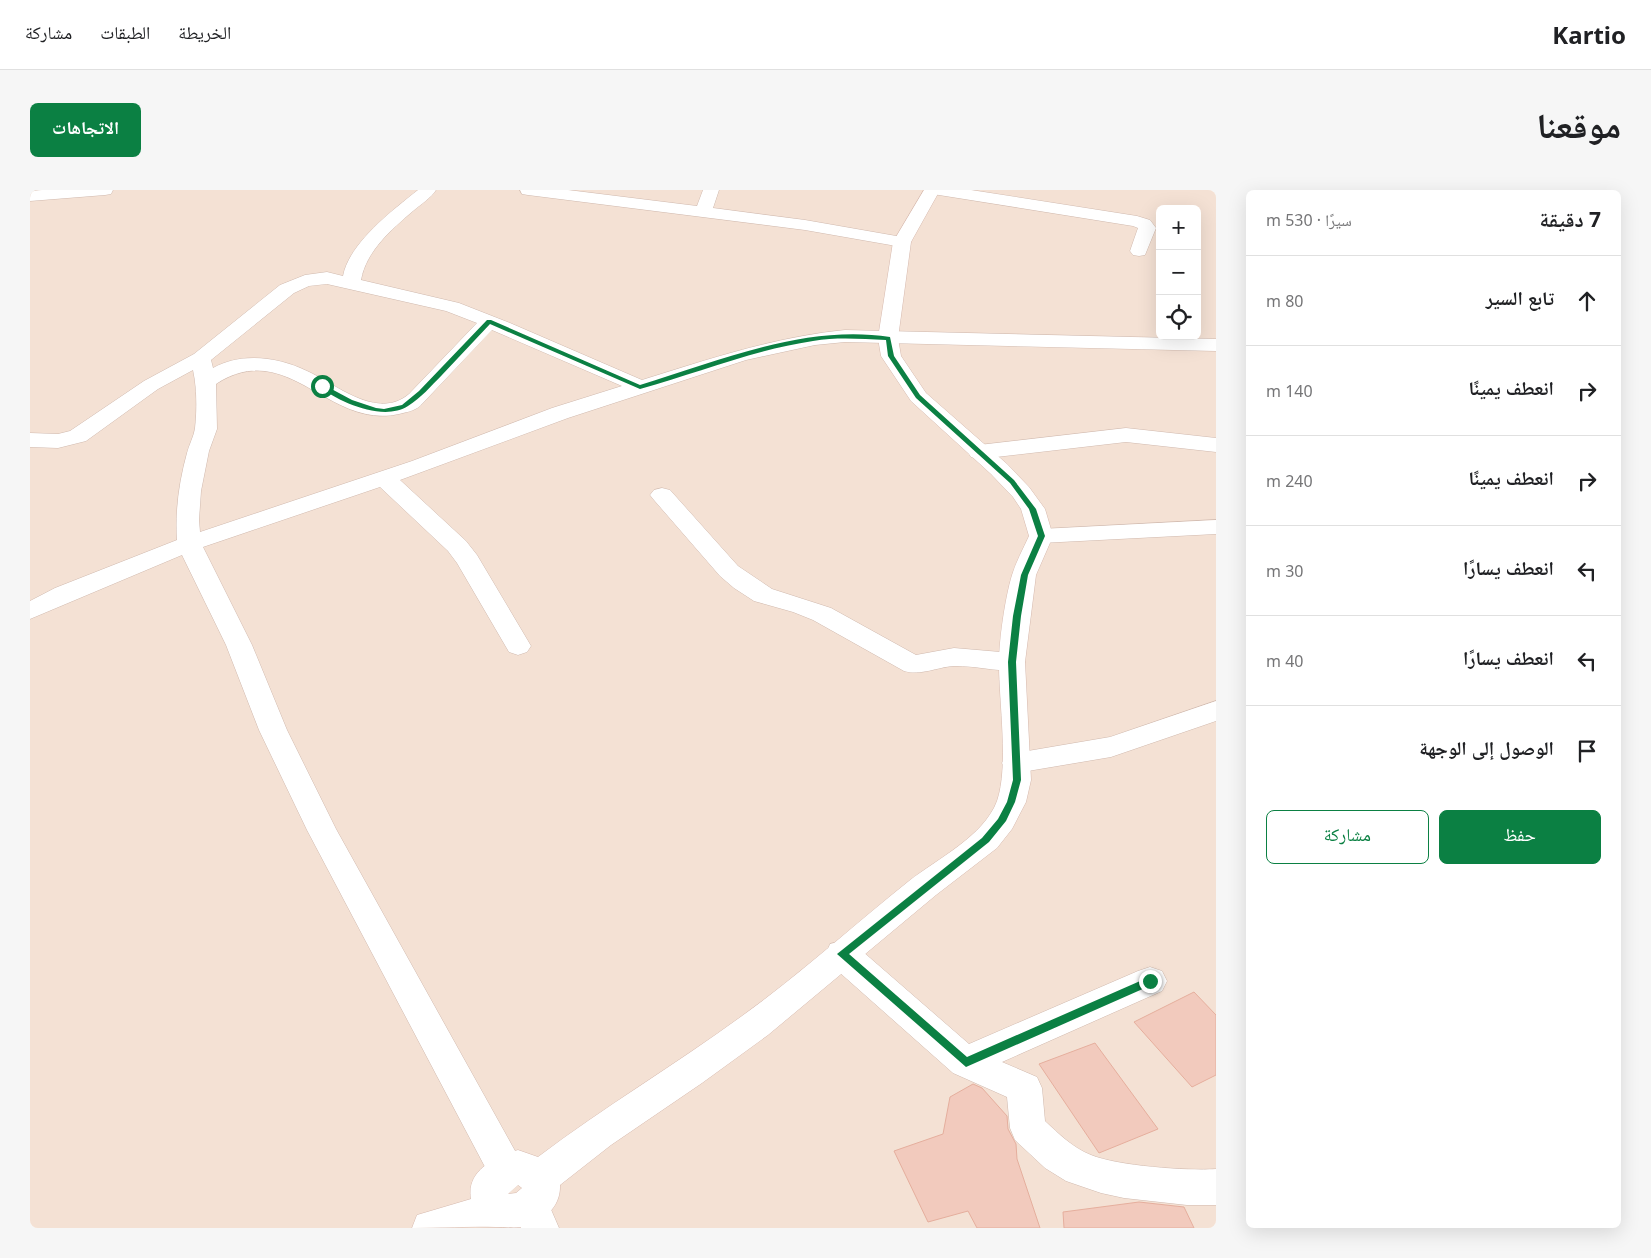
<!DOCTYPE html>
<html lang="ar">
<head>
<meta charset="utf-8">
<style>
	:root { --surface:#fff; --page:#f6f6f6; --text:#202124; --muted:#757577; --line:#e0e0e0; --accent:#0b8043 }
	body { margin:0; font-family:"Noto Sans","Noto Naskh Arabic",sans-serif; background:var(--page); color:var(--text); direction:rtl }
	.controls { position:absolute; right:15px; top:15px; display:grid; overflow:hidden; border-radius:8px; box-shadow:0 5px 20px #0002 }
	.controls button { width:45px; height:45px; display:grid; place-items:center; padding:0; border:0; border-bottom:1px solid var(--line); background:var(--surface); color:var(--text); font:25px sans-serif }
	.stop { position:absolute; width:15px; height:15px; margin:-11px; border:4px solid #0b8043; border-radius:50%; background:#fff }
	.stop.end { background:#0b8043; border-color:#fff; box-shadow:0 1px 5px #0008 }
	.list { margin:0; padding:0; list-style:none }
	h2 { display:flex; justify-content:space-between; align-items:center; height:65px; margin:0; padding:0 20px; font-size:21px }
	h2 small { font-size:16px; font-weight:400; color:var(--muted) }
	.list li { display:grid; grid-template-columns:32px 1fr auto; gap:15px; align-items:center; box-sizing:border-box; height:90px; padding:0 20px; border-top:1px solid var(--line) }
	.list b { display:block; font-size:19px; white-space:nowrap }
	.list em { font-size:16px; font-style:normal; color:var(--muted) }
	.actions { display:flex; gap:10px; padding:15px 20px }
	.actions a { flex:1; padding:11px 0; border:1px solid var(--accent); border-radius:8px; text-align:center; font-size:18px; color:var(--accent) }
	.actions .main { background:var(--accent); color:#fff }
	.icon { flex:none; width:28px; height:28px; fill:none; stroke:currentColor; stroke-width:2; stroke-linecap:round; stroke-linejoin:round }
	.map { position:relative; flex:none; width:1186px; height:1038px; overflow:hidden; direction:ltr; border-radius:8px }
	header { display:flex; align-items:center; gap:30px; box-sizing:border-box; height:70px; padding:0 25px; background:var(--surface); border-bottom:1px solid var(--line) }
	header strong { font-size:24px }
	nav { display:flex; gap:28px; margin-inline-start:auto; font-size:18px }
	.intro { display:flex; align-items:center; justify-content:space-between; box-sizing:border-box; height:120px; padding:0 30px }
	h1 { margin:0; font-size:35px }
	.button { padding:12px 22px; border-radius:8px; background:var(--accent); color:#fff; font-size:18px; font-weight:700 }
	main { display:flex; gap:30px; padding:0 30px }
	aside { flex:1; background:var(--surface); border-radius:8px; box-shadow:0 5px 20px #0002 }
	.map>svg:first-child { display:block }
	.residential { fill:#f4e1d4; fill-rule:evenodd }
	.building { fill:#f2cabd; stroke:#e5ae9d }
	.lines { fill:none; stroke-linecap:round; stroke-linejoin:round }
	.street-casing { stroke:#d0b9ae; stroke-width:1 }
	.secondary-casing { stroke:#d6b9ae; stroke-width:1 }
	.street { fill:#fff; fill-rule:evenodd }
	.secondary { fill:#fff; fill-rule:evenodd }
	.route { fill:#0b8043 }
</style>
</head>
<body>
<header>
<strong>Kartio</strong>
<nav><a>الخريطة</a><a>الطبقات</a><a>مشاركة</a></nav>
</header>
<div class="intro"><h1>موقعنا</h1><a class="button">الاتجاهات</a></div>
<main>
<aside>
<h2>7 دقيقة<small>سيرًا · 530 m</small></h2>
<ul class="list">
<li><svg class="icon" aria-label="ahead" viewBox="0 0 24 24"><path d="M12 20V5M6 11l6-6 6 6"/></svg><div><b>تابع السير</b></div><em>80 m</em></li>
<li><svg class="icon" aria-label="right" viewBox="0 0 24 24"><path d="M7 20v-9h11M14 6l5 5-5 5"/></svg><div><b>انعطف يمينًا</b></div><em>140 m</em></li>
<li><svg class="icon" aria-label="right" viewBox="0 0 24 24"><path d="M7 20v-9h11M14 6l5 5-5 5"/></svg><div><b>انعطف يمينًا</b></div><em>240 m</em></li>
<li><svg class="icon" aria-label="left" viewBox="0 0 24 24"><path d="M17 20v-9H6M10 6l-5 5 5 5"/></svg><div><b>انعطف يسارًا</b></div><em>30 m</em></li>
<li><svg class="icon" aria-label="left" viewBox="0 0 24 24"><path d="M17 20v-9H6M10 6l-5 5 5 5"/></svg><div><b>انعطف يسارًا</b></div><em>40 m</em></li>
<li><svg class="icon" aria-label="arrive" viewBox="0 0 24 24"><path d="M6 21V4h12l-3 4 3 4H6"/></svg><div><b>الوصول إلى الوجهة</b></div></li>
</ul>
<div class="actions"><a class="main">حفظ</a><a>مشاركة</a></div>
</aside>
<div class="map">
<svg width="1186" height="1038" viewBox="0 0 1186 1038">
	<rect width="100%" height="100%" fill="#fdf0e6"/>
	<!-- residential -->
	<path class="residential" d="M 0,0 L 1186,0 L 1186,1038 L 0,1038 ZM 1130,19 L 1167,19 L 1167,146 L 1130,146 Z"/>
	<!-- building -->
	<path class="building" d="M 1164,802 L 1186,825 L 1186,885 L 1162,897 L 1104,832 Z
		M 1065,853 L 1128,939 L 1069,963 L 1009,874 Z
		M 943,894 L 952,898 L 977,926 L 978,939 L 986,954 L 987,969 L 1010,1038 L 947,1038 L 938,1021 L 898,1032 L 864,961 L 913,944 L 920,907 Z
		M 1109,1012 L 1154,1017 L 1164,1038 L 1034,1038 L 1033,1022 Z"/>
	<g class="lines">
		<!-- street casing -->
		<g class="street-casing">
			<path id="street" d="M 12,0 L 83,0 L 81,4 L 75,5 L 0,11 L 0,1 Z
				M 388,0 L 406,0 C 401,8 391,14 383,21 C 362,39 336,61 331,90 L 429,113 L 480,133 L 612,190 C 679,169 745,147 815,140 L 1186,149 L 1186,161 L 815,152 L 785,155 L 716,170 L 538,228 L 370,290 L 436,351 L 447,365 L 501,456 L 497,462 L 488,465 L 479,462 L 427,373 L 418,361 L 350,297 L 173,357 L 222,455 L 257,540 L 306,639 L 489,968 L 495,980 L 489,992 L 476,997 L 463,992 L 277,640 L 229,540 L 196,455 L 152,365 L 0,429 L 0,411 L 25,398 L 147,350 C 145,321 149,292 157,263 C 159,255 164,246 165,238 C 167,220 167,198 163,180 L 128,199 L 56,251 L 28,258 L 0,257 L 0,243 L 28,244 L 40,241 L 114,191 L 164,164 L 250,95 L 275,85 L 297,82 L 313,86 C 319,53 363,20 388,0 ZM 297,94 L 416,121 L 447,133 L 379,204 C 347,231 306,194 277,181 C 248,167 212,162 183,178 L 181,170 L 264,103 L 279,96 ZM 462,140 L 592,196 L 522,218 L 382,271 L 170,342 L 169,330 L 171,301 L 179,261 L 187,239 L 186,194 C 258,147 298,240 369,224 C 377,222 384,221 390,216 Z
				M 490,0 L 538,0 L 667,16 L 673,0 L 689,0 L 683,18 L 775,30 L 872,47 L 878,48 L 881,52 L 878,56 L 872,57 L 775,40 L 498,5 L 492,4 Z
				M 901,0 L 941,0 L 1107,26 L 1120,30 L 1126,38 L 1115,65 L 1109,66 L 1103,65 L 1100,61 L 1108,38 L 1103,36 L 909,5 L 903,4 Z
				M 1096,238 L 1186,248 L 1186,262 L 1096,252 L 949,269 L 941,267 L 938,262 L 941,257 L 949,255 Z
				M 632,298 L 640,300 L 708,376 L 742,399 L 801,418 L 886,465 L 924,458 L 982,463 L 991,466 L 995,472 L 991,478 C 970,484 947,475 924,476 C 907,477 891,486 874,481 L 783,430 L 763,422 L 724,411 L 704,398 L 690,386 L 624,310 L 620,305 L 624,300 Z
				M 1186,330 L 1186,344 L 1011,353 L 1003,351 L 999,346 L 1003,341 L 1011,339 Z
				M 1186,511 L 1186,531 L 1081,567 L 986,583 L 976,580 L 972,573 L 976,566 L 986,563 L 1080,547 Z
				M 812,751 L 824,754 L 939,854 L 1108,781 L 1120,777 L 1132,781 L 1137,791 L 1132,801 L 972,872 L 1007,887 L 1012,898 L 1015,931 C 1029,944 1043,958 1061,965 C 1088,976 1157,981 1186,979 L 1186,1015 L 1157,1015 L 1094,1008 L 1071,1003 L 1036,991 L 1015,978 L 985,950 L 980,938 L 977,907 L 923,883 L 800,774 L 796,764 L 800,754 Z
				M 503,1003 L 516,1008 L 529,1038 L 491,1038 L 484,1021 L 490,1008 Z"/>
		</g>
		<!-- secondary casing -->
		<g class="secondary-casing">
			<path id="secondary" d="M 894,0 L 910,0 L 881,52 L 868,148 L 871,166 L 896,203 L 977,274 L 999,297 L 1015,319 L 1023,346 L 1006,385 L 995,472 L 1001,590 L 996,612 L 982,639 L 967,658 L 906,705 L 738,845 L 672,893 L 581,955 L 530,995 C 531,1017 513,1032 493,1037 C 484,1038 474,1037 466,1037 C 439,1036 410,1038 382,1038 L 387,1025 L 441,1009 C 436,980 465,967 488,960 L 508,967 C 574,917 645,875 712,826 C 769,785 824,735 879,691 C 907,669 954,646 967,611 C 979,576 969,513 969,474 C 969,450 975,408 982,385 C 986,372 993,359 999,346 L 991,319 L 983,307 L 961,284 L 881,211 L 851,166 L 848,148 L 863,52 ZM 488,995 L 492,998 L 486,1003 L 478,1004 Z"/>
		</g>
		<!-- street -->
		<use href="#street" class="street"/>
		<!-- secondary -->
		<use href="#secondary" class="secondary"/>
	</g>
	<!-- route -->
	<path class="route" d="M 457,130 L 461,130 L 610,195 C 690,170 776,134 860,147 L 864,166 L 890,205 L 984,290 L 1006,319 L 1015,346 L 998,385 L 991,426 L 986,472 L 991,590 L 985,612 L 976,631 L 959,652 L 819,764 L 937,867 L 1117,788 L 1124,788 L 1124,794 L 936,877 L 807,764 L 952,648 L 968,629 L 977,612 L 983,590 L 978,472 L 983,426 L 991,385 L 1008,346 L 999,319 L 980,293 L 886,208 L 858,166 L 856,150 C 831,149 807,147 783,151 C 723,160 668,183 610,199 L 460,134 C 444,151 428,168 412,185 C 401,196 391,208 378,216 C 353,232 309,212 288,196 L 294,195 L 322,210 L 346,218 L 354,219 L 372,215 L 389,201 Z"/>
</svg>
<div class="controls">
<button>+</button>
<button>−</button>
<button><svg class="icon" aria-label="locate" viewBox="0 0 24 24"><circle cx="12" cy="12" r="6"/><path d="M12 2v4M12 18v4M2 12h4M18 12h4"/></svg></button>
</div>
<div class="stop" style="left:292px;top:196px"></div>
<div class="stop end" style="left:1120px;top:791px"></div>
</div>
</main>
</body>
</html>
